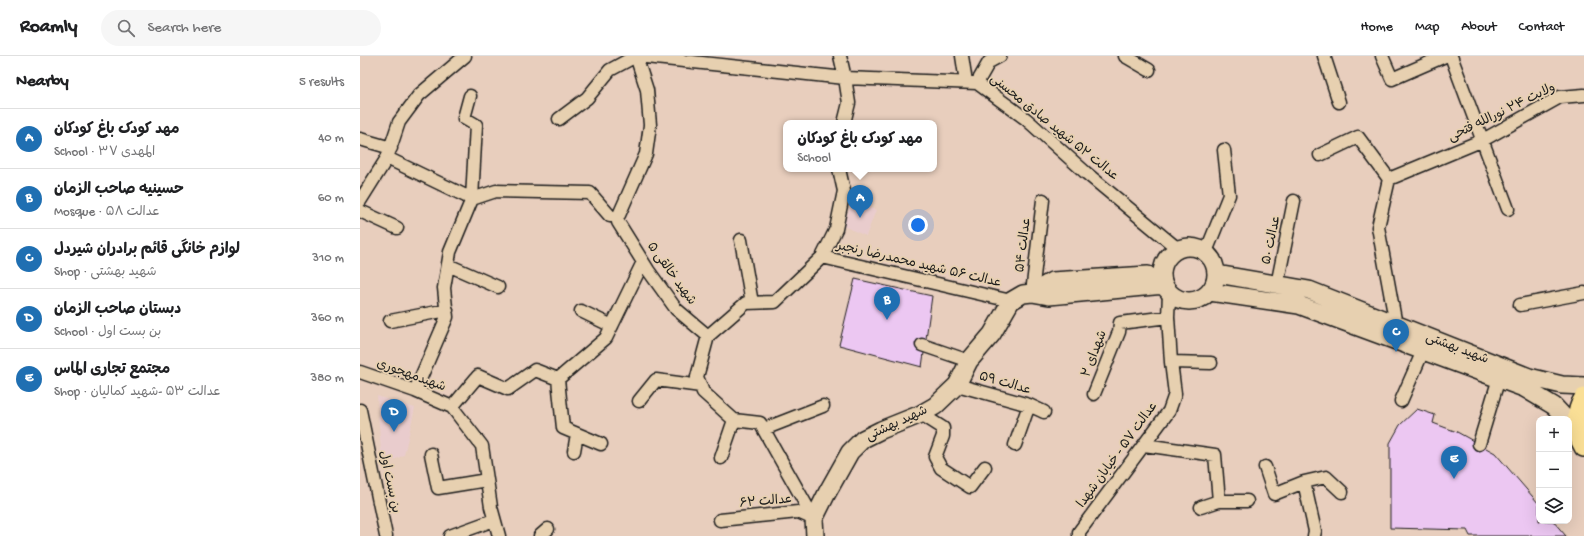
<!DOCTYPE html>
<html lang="en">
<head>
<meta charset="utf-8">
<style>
	:root { --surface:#fff; --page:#f6f6f6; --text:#202124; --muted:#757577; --line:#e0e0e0; --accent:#1f6fb2 }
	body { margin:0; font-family:"Gochi Hand","Playpen Sans Arabic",sans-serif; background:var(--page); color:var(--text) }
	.controls { position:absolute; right:12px; bottom:12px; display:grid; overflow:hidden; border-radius:8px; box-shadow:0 4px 16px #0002 }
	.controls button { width:36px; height:36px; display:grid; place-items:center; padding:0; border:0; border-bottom:1px solid var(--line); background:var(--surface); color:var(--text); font:20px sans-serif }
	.you { position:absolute; left:558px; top:169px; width:14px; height:14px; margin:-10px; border:3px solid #fff; border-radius:50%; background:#1a73e8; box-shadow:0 0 0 6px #1a73e833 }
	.badge { display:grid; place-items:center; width:26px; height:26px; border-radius:50%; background:var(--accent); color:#fff; font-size:13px; font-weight:700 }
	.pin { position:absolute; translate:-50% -33px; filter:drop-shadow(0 1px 2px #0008) }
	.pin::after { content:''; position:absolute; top:21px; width:14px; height:12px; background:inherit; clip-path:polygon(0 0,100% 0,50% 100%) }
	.popup { position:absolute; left:423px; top:64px; width:154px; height:52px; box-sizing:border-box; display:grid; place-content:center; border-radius:8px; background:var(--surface); filter:drop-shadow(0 1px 3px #0005); font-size:13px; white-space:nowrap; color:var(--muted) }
	.popup b { font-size:15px; color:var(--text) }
	.popup::after { content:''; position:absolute; left:50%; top:100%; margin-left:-8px; border:8px solid transparent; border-top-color:var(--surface) }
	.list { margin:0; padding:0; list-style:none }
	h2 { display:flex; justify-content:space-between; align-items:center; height:52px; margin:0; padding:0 16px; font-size:17px }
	h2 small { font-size:13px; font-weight:400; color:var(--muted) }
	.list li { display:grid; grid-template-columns:26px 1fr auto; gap:12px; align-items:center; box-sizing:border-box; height:60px; padding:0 16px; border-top:1px solid var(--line) }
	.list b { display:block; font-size:15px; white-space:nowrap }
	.list p { margin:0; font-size:13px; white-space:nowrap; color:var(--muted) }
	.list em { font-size:13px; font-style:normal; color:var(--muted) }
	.icon { flex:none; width:22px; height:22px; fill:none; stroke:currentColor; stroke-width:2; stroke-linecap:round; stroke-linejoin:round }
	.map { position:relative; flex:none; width:1224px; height:480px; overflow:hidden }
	header { display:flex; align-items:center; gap:24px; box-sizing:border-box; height:56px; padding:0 20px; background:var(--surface); border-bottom:1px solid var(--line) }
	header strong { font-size:19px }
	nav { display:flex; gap:22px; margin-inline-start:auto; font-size:14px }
	.search { width:280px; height:36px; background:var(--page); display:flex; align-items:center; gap:10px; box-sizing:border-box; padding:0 14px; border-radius:22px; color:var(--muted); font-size:15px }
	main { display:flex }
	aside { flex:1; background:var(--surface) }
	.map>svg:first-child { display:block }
	.built { fill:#e9cccd }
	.building { fill:#ecc7f2; stroke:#1c1c1c }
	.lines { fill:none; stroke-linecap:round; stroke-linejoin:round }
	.minor-casing { stroke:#1c1c1c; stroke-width:15 }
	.secondary-casing { stroke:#1c1c1c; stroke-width:20 }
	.primary-casing { stroke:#1c1c1c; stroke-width:22 }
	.minor { stroke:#e7d0b0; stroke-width:12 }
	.secondary { stroke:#e7d0b0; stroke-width:17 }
	.primary { stroke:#fadf96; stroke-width:19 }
	.labels { text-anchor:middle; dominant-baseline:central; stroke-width:3.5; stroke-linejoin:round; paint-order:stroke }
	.street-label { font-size:13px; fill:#1c1c1c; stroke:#e7d0b0 }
</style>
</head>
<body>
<header>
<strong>Roamly</strong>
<div class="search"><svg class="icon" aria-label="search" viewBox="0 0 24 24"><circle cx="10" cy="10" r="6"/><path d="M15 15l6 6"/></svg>Search here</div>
<nav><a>Home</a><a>Map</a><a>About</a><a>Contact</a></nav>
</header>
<main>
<aside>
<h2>Nearby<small>5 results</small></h2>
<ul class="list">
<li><span class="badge">A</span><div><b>مهد کودک باغ کودکان</b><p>School · المهدی ۳۷</p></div><em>40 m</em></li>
<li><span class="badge">B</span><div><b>حسینیه صاحب الزمان</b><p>Mosque · عدالت ۵۸</p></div><em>60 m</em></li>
<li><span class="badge">C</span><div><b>لوازم خانگی قائم برادران شیردل</b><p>Shop · شهید بهشتی</p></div><em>310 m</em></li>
<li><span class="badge">D</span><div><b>دبستان صاحب الزمان</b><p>School · بن بست اول</p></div><em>360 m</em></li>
<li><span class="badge">E</span><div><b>مجتمع تجاری الماس</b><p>Shop · عدالت ۵۳ -شهید کمالیان</p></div><em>380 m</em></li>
</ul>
</aside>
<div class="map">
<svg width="1224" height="480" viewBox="0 0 1224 480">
	<rect width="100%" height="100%" fill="#e8cebd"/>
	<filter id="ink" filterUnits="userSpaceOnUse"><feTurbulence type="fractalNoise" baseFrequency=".025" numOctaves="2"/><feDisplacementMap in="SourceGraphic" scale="8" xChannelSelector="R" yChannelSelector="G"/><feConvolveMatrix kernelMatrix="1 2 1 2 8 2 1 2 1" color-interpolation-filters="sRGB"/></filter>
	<g filter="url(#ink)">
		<!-- built -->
		<path class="built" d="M 492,146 L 516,154 L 506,180 L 483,170 Z
			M 17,340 L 55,352 L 44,399 L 22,410 Z"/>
		<!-- building -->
		<path class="building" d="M 495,223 L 572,240 L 562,311 L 479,289 Z
			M 1057,353 L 1075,359 L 1073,367 L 1097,376 L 1135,397 L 1179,448 L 1179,465 L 1193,465 L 1206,480 L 1110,480 L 1107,474 L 1030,472 L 1030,387 L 1040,369 Z"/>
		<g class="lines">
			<!-- minor casing -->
			<g class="minor-casing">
				<path id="minor" d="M 480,0 L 485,22 L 489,47 L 484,67
					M 602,0 L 606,26
					M 765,0 L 789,14
					M 964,0 L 979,46
					M 1022,0 L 1032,23 L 1085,0
					M 1091,0 L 1148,153
					M 617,27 L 629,6 L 640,0
					M 199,63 L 227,42 L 250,14 L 276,0 L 485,22 L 617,27 L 666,63 L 725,116 L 818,193
					M 0,83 L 31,92
					M 960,99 L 998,81 L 1029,123
					M 27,102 L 112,143 L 116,69 L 104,62 L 110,40
					M 1029,123 L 1123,84 L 1200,41 L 1224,39
					M 1029,123 L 1018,171 L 1036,269
					M 0,145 L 27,102 L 39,66 L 59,39 L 105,0
					M 0,155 L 37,172
					M 259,159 L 286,98 L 290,69 L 287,34 L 276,0
					M 258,166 L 288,214 L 316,253 L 348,280
					M 381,184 L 392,247
					M 846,196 L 869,139 L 864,94
					M 462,201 L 651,245
					M 88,209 L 138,231
					M 917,229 L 934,145
					M 672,237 L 683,144
					M 1160,249 L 1224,237
					M 221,255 L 252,270
					M 30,265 L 87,254
					M 562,289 L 609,305
					M 811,306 L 851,307
					M 0,316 L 55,335 L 92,351 L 122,390 L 131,451 L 139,480
					M 198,323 L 203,372 L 241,388
					M 597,329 L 669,349 L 684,356
					M 55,335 L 87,261 L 84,232 L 90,196 L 112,143 L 136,135 L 230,137 L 250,160
					M 734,338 L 759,276 L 760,267 L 808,261
					M 279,345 L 296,324 L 341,330
					M 1041,345 L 1063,295
					M 92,351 L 118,320 L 148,333 L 175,314 L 198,323 L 246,282 L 283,206
					M 0,354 L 26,480
					M 561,358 L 583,372 L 583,380 L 575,401 L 581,412 L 610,431 L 625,411
					M 404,373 L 463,350
					M 1119,388 L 1139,322
					M 655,389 L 669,349
					M 784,389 L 855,399 L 859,445 L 887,445
					M 214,395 L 217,378
					M 71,398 L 78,432 L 127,424
					M 361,402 L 374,364
					M 905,411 L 914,438 L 944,426
					M 841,451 L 859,445
					M 454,463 L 400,367 L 374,364 L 343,336 L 337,321 L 348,280 L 386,247 L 415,246 L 462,201 L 476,173 L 484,135 L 479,113
					M 360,464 L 438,456 L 454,463
					M 90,480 L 134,464
					M 180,480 L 188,473
					M 719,480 L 719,476 L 809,355 L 815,338 L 811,306 L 808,261 L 809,237
					M 954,480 L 955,475 L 944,426 L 966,421 L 982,436"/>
			</g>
			<!-- secondary casing -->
			<g class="secondary-casing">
				<path id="secondary" d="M802 218a27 27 0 1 1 54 0a27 27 0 1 1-54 0Z
					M 857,218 L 949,234 L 1169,321 L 1202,329 L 1224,330
					M 850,236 L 939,249 L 1164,332 L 1194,350 L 1206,363
					M 672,237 L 692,225 L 788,219
					M 455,480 L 454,463 L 467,437 L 490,396 L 503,383 L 521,374 L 561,358 L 575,350 L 597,329 L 609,305 L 632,278 L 651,245 L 663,238 L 672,237 L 689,240 L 804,229"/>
			</g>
			<!-- primary casing -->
			<g class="primary-casing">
				<path id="primary" d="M 1224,342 C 1215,356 1215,376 1224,391"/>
			</g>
			<!-- minor -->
			<use href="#minor" class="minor"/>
			<!-- secondary -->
			<use href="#secondary" class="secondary"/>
			<!-- primary -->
			<use href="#primary" class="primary"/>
		</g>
	</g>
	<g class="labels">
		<!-- street labels -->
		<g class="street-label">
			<text transform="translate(1142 57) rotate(-26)">ولایت ۲۴ نورالله فتحی</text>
			<text transform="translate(694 72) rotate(39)">عدالت ۵۲ شهید صادق محسنی</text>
			<text transform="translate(912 184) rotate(-78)">عدالت ۵۰</text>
			<text transform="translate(664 189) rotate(-83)">عدالت ۵۴</text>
			<text transform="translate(559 209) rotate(13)">عدالت ۵۶ شهید محمدرضا رنجبر</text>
			<text transform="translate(311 218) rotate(54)">شهید خالقی ۵</text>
			<text transform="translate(1097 293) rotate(21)">شهید بهشتی</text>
			<text transform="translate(735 298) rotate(-69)">شهدای ۲</text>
			<text transform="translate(51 320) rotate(20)">شهیدمهجوری</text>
			<text transform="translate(645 328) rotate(16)">عدالت ۵۹</text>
			<text transform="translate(537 368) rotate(-25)">شهید بهشتی</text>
			<text transform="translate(758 399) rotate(-54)">عدالت ۵۷ - خیابان شهدا</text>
			<text transform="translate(29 426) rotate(78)">بن بست اول</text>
			<text transform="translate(406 446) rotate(-5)">عدالت ۶۲</text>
		</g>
	</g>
</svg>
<div class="controls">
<button>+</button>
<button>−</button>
<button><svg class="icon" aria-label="layers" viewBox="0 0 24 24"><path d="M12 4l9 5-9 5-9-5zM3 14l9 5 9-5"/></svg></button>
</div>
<div class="you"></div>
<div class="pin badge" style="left:500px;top:162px">A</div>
<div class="popup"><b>مهد کودک باغ کودکان</b>School</div>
<div class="pin badge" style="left:527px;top:264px">B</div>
<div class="pin badge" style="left:1036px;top:296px">C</div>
<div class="pin badge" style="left:34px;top:376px">D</div>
<div class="pin badge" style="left:1094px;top:423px">E</div>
</div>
</main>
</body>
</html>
